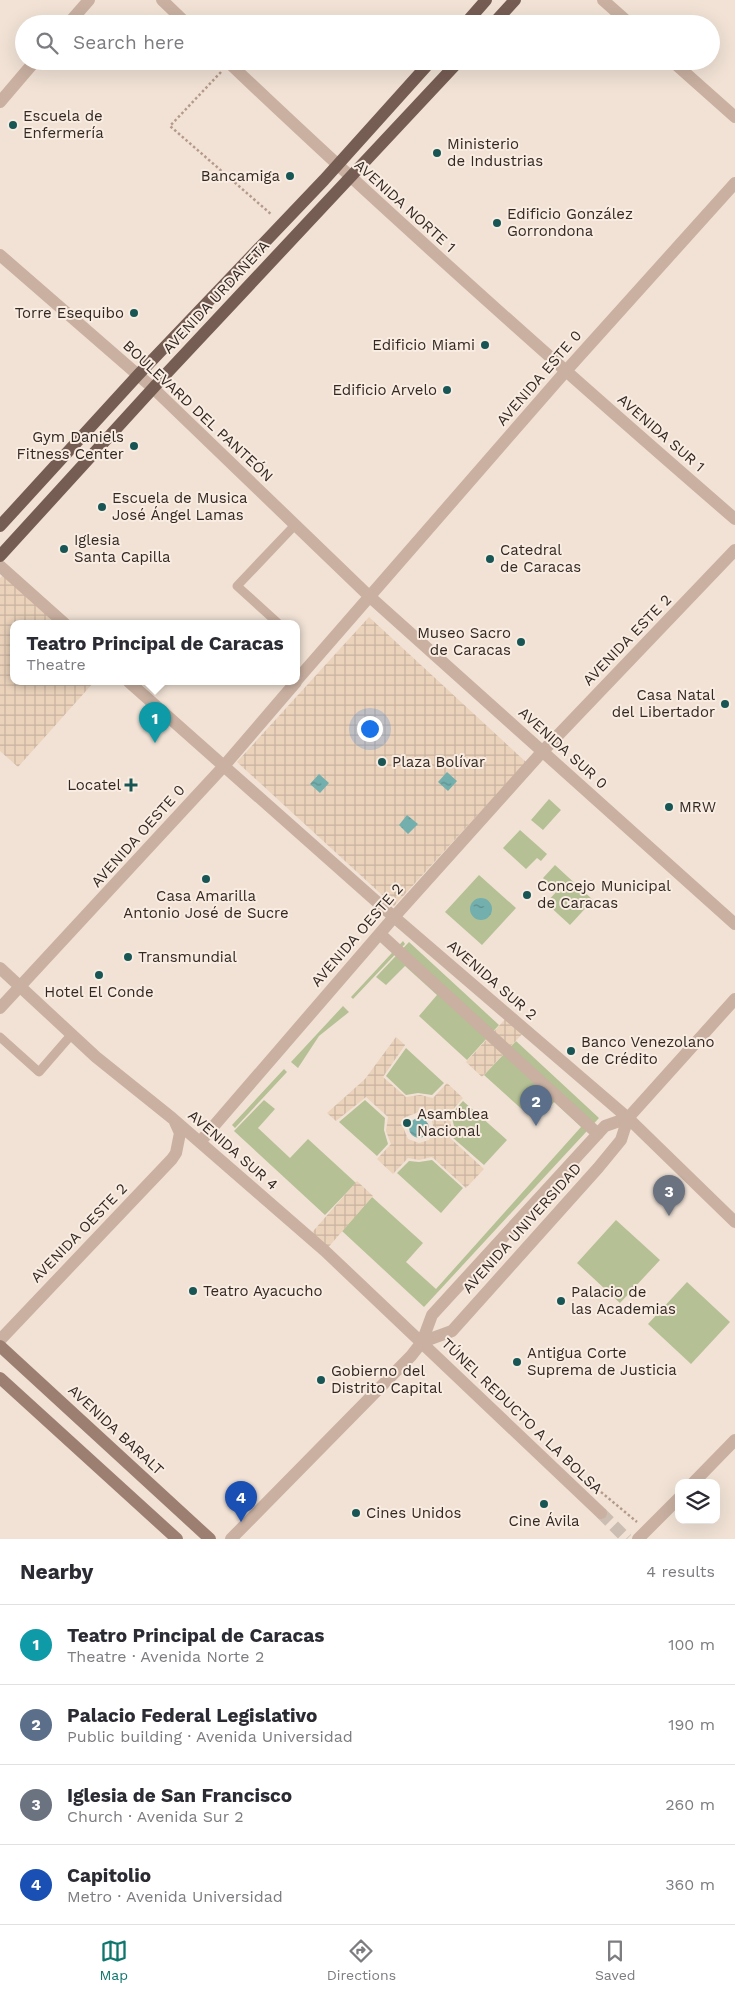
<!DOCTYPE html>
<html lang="en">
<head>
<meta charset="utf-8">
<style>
	:root { --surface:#fff; --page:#f7f7f7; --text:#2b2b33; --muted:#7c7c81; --line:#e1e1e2; --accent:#0f766e }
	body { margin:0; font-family:"Work Sans",sans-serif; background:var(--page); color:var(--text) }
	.controls { position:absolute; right:15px; bottom:15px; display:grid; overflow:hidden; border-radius:10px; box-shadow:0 5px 20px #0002 }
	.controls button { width:45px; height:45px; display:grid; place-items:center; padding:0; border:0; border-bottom:1px solid var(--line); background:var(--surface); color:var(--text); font:25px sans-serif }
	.you { position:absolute; left:369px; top:728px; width:18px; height:18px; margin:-12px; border:4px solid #fff; border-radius:50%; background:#1a73e8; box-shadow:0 0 0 8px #1a73e833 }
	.badge { display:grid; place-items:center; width:32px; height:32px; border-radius:50%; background:var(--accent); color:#fff; font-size:16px; font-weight:700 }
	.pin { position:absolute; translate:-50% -41px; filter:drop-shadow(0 1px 2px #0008) }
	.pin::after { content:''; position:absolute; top:26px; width:18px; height:15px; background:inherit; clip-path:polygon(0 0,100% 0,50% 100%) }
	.popup { position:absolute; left:10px; top:620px; width:290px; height:65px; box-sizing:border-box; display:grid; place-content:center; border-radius:10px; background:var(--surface); filter:drop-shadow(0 1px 4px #0005); font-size:16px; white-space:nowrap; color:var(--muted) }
	.popup b { font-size:19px; color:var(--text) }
	.popup::after { content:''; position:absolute; left:50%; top:100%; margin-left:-10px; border:10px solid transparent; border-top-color:var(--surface) }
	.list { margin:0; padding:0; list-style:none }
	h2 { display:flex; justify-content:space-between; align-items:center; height:65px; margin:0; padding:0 20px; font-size:21px }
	h2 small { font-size:16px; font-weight:400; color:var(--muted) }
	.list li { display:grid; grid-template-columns:32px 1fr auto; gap:15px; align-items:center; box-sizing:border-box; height:80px; padding:0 20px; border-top:1px solid var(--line) }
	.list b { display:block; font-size:19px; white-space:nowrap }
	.list p { margin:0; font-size:16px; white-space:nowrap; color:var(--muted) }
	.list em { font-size:16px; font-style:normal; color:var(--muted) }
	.icon { flex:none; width:28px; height:28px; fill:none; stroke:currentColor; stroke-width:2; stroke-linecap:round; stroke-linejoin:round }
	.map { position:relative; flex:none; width:735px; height:1539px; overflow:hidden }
	.search { position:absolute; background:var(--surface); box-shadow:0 5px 20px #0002; left:15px; right:15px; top:15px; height:55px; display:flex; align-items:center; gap:12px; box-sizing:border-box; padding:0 18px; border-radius:28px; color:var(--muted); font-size:19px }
	.sheet { height:385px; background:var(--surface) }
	nav { display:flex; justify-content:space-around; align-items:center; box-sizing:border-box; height:70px; border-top:1px solid var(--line); background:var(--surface); font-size:14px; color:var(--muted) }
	nav a { display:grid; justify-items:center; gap:2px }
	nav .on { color:var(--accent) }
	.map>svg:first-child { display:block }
	.green { fill:#b5c095 }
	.plaza { fill:url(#plaza-grid); fill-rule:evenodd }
	.water { fill:url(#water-ripples) }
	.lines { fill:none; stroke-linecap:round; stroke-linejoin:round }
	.street-tunnel { stroke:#cbbdb2; stroke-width:12; stroke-dasharray:12 6; stroke-linecap:butt }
	.path { stroke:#b59a8b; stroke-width:2.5; stroke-dasharray:2.5 2.5; stroke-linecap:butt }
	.lane { stroke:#c9b0a1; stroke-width:9 }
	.street { stroke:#c9b0a1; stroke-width:12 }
	.secondary { stroke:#9d7f72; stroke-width:12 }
	.primary { stroke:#765d54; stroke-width:12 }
	.poi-dot { fill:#185655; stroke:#f9ece1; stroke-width:2 }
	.labels { text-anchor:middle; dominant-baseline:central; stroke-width:4; stroke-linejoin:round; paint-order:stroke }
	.poi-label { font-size:15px; fill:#332824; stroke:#f9ece1; text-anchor:start }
	.street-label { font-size:15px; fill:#332824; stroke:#f9ece1 }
</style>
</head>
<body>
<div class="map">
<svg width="735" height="1539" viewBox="0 0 735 1539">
	<defs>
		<pattern id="plaza-grid" width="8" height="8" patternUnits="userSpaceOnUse" patternTransform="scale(1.25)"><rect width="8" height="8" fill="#ead2bb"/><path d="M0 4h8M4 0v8" fill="none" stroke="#c9b4a1"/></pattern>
		<pattern id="water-ripples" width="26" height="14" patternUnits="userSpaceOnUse" patternTransform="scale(1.25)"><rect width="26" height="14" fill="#73afad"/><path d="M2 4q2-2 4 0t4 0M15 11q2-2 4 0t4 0" fill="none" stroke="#5f8e8d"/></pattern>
	</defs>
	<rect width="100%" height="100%" fill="#f1e2d5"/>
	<!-- green -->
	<path class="green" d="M 549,799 L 561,810 L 543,830 L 531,820 Z
		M 520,830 L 547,854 L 541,861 L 537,858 L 526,869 L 503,848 Z
		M 555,865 L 593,900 L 570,925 L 546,903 L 557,891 L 543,878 Z
		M 479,875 L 516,908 L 482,945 L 445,912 Z
		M 403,941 L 405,944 L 353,999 L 351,997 Z
		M 409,942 L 499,1025 L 467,1060 L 419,1016 L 437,995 L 405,966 L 386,985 L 376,977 Z
		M 343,1006 L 349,1012 L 319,1036 L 298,1068 L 291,1062 Z
		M 516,1041 L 599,1118 L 424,1307 L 342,1231 L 372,1197 L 423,1243 L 406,1262 L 436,1289 L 581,1127 L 554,1102 L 536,1122 L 484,1075 Z
		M 406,1048 L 444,1083 L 432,1095 L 418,1093 L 406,1095 L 386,1076 Z
		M 284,1069 L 287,1072 L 235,1128 L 232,1125 Z
		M 264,1100 L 275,1109 L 258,1128 L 290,1158 L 308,1139 L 356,1183 L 325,1215 L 234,1131 Z
		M 365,1100 L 385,1118 L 384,1130 L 388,1144 L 377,1156 L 339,1122 Z
		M 463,1101 L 507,1140 L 484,1165 L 452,1137 L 454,1126 L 451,1114 Z
		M 432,1160 L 463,1188 L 441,1213 L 397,1173 L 409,1161 L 419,1162 Z
		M 616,1220 L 660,1260 L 620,1303 L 577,1263 Z
		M 687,1282 L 730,1322 L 691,1364 L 648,1324 Z"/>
	<!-- plaza -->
	<path class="plaza" d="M 6,572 L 62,624 L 14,624 L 14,682 L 94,682 L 18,767 L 0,751 L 0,578 Z
		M 369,617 L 526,762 L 394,906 L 237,762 Z
		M 508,1016 L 524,1032 L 482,1077 L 466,1062 Z
		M 396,1037 L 405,1045 L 383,1077 L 406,1097 L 420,1095 L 433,1098 L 447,1083 L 463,1098 L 449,1114 L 451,1125 L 450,1138 L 484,1169 L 466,1188 L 432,1157 L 419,1160 L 408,1158 L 393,1174 L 377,1159 L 391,1144 L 386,1131 L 388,1117 L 366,1097 L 336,1121 L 327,1113 L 365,1079 ZM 419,1112 L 425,1113 L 431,1118 L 434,1129 L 429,1140 L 419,1143 L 408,1139 L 403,1127 L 408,1116 Z
		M 357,1181 L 373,1196 L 325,1251 L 308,1237 Z"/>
	<!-- water -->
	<path class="water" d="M 447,772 L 457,781 L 448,791 L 438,782 Z
		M 319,774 L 329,783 L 320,793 L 310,784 Z
		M 407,815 L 418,824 L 408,834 L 399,825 Z
		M470 909a11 11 0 1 1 22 0a11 11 0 1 1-22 0Z
		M409 1128a10 10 0 1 1 20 0a10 10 0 1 1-20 0Z"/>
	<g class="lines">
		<!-- street-tunnel -->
		<path class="street-tunnel" d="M 601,1513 L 627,1539"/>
		<!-- path -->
		<path class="path" d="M 221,72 L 170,126 L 272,215
			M 601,1492 L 637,1522"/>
		<!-- lane -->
		<path class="lane" d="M 279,624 L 237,586 L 295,525
			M 0,1037 L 39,1072 L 72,1034"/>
		<!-- street -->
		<path class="street" d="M 162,0 L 187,24
			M 603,0 L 630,24
			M 68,24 L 89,0
			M 227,61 C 392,218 563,370 735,519
			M 672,61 L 735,117
			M 0,102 L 35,61
			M 0,255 L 153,388 L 369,596 L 735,924
			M 0,566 L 65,624
			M 296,681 L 565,372 L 735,183
			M 129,682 L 394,917 L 628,1118 L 735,1222
			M 380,934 L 598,1134
			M 0,968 L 96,1057 L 172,1118 L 325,1251 L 601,1513
			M 0,1008 L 224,766 L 296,682
			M 200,1142 L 394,917 L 542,752 L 735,550
			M 0,1340 L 172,1159 L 176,1153 L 180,1133 L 175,1122
			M 422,1342 L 452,1331 L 598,1168 L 621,1140 L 628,1118 L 735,999
			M 693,1483 L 735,1440
			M 231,1539 L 411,1356 L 422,1342 L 432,1315 L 605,1126 L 628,1118
			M 638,1539 L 679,1498"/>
		<!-- secondary -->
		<path class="secondary" d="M 0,1346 L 210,1539
			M 0,1378 L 177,1539"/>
		<!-- primary -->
		<path class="primary" d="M 465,24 L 486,0
			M 493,24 L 515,0
			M 0,526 L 138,375 L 324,180 L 431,61
			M 0,556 L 166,374 L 459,61"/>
	</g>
	<!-- markers -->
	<g class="poi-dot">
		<circle cx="13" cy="125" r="5"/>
		<circle cx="437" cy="153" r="5"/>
		<circle cx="290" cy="176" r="5"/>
		<circle cx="497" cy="223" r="5"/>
		<circle cx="134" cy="313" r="5"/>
		<circle cx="485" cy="345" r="5"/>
		<circle cx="447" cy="390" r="5"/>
		<circle cx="134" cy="446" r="5"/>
		<circle cx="102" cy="507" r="5"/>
		<circle cx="64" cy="549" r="5"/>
		<circle cx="490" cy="559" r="5"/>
		<circle cx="521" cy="642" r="5"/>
		<circle cx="725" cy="704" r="5"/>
		<circle cx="382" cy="762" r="5"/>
		<path d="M128.5 777.5h5v5h5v5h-5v5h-5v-5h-5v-5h5z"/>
		<circle cx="669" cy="807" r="5"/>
		<circle cx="206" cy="879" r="5"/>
		<circle cx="527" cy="895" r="5"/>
		<circle cx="128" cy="957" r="5"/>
		<circle cx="99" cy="975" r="5"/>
		<circle cx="571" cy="1051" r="5"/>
		<circle cx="407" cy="1123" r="5"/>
		<circle cx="193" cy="1291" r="5"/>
		<circle cx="561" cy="1301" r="5"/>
		<circle cx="517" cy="1362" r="5"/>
		<circle cx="321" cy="1380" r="5"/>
		<circle cx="544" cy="1504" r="5"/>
		<circle cx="356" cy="1513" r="5"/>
	</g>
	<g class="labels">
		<!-- poi labels -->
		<g class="poi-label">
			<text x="23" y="116">Escuela de<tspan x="23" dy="17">Enfermería</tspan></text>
			<text x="447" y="144">Ministerio<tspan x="447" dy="17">de Industrias</tspan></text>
			<text x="280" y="176" text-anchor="end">Bancamiga</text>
			<text x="507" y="214">Edificio González<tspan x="507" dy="17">Gorrondona</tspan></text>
			<text x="124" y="313" text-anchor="end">Torre Esequibo</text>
			<text x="475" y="345" text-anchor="end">Edificio Miami</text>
			<text x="437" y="390" text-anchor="end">Edificio Arvelo</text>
			<text x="124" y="437" text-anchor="end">Gym Daniels<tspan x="124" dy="17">Fitness Center</tspan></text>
			<text x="112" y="498">Escuela de Musica<tspan x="112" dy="17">José Ángel Lamas</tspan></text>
			<text x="74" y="540">Iglesia<tspan x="74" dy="17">Santa Capilla</tspan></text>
			<text x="500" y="550">Catedral<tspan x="500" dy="17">de Caracas</tspan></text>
			<text x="511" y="633" text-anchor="end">Museo Sacro<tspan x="511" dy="17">de Caracas</tspan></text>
			<text x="715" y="695" text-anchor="end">Casa Natal<tspan x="715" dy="17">del Libertador</tspan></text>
			<text x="392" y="762">Plaza Bolívar</text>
			<text x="121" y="785" text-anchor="end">Locatel</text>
			<text x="679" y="807">MRW</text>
			<text x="537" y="886">Concejo Municipal<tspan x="537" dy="17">de Caracas</tspan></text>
			<text x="206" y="896" text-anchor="middle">Casa Amarilla<tspan x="206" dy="17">Antonio José de Sucre</tspan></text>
			<text x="138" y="957">Transmundial</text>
			<text x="99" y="992" text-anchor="middle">Hotel El Conde</text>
			<text x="581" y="1042">Banco Venezolano<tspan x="581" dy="17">de Crédito</tspan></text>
			<text x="417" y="1114">Asamblea<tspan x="417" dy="17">Nacional</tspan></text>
			<text x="203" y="1291">Teatro Ayacucho</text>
			<text x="571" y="1292">Palacio de<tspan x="571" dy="17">las Academias</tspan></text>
			<text x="527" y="1353">Antigua Corte<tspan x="527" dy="17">Suprema de Justicia</tspan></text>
			<text x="331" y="1371">Gobierno del<tspan x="331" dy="17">Distrito Capital</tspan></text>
			<text x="366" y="1513">Cines Unidos</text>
			<text x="544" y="1521" text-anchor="middle">Cine Ávila</text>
		</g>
		<!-- street labels -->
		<g class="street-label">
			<text transform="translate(405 206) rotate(42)">AVENIDA NORTE 1</text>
			<text transform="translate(216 297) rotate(-47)">AVENIDA URDANETA</text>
			<text transform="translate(539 378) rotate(-49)">AVENIDA ESTE 0</text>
			<text transform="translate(198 411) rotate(43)">BOULEVARD DEL PANTEÓN</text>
			<text transform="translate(661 433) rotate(41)">AVENIDA SUR 1</text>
			<text transform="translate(627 640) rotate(-46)">AVENIDA ESTE 2</text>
			<text transform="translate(563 748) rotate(42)">AVENIDA SUR 0</text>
			<text transform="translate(138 836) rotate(-48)">AVENIDA OESTE 0</text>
			<text transform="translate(357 935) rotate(-49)">AVENIDA OESTE 2</text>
			<text transform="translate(492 980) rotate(41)">AVENIDA SUR 2</text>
			<text transform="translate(233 1150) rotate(41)">AVENIDA SUR 4</text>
			<text transform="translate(522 1228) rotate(-48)">AVENIDA UNIVERSIDAD</text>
			<text transform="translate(79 1233) rotate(-46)">AVENIDA OESTE 2</text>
			<text transform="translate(522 1416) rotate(44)">TÚNEL REDUCTO A LA BOLSA</text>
			<text transform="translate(116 1430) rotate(43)">AVENIDA BARALT</text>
		</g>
	</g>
</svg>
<div class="controls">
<button><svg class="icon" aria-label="layers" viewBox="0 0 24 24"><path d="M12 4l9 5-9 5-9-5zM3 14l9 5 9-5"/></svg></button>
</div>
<div class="you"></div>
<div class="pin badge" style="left:155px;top:743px;background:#0f9aa8">1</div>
<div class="popup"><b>Teatro Principal de Caracas</b>Theatre</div>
<div class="pin badge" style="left:536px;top:1126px;background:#5c6f8a">2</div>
<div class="pin badge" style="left:669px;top:1216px;background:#6b7280">3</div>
<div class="pin badge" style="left:241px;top:1522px;background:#1a4fb4">4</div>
<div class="search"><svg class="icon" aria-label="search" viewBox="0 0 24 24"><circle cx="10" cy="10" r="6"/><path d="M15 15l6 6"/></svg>Search here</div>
</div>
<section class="sheet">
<h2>Nearby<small>4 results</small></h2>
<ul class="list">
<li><span class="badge" style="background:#0f9aa8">1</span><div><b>Teatro Principal de Caracas</b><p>Theatre · Avenida Norte 2</p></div><em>100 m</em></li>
<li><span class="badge" style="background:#5c6f8a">2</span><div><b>Palacio Federal Legislativo</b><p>Public building · Avenida Universidad</p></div><em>190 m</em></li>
<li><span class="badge" style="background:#6b7280">3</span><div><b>Iglesia de San Francisco</b><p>Church · Avenida Sur 2</p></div><em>260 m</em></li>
<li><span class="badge" style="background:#1a4fb4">4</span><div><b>Capitolio</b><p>Metro · Avenida Universidad</p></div><em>360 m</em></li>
</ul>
</section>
<nav>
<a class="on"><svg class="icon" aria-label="map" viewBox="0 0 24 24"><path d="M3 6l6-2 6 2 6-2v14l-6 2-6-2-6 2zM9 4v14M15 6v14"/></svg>Map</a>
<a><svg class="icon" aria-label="directions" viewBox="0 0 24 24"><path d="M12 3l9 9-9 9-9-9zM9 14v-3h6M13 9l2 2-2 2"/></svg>Directions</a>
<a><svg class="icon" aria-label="saved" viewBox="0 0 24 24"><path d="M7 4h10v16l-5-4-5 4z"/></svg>Saved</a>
</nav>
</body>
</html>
